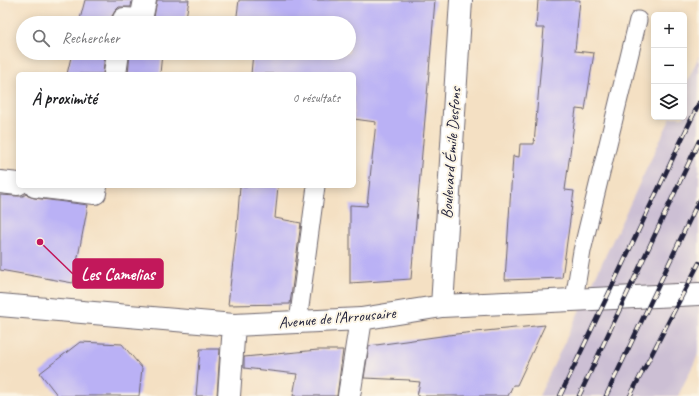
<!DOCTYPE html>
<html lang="fr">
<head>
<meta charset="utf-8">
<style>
	:root { --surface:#fff; --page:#f2f2f2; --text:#202124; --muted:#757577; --line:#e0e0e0 }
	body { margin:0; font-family:Caveat,sans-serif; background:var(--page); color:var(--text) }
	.controls { position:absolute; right:12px; top:12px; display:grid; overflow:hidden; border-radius:6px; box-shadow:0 2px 10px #0003 }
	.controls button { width:36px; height:36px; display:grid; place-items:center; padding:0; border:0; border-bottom:1px solid var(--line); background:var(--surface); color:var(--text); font:20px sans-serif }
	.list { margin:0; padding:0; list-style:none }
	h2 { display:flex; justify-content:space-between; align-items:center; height:52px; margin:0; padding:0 16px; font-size:17px }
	h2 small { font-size:13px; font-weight:400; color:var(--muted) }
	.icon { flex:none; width:22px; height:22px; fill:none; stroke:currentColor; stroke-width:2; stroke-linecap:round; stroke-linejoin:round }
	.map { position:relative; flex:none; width:699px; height:396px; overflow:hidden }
	.search { position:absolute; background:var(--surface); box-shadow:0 2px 10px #0003; left:16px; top:16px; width:340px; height:44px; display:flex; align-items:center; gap:10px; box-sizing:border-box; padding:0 14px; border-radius:22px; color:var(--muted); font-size:15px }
	.panel { position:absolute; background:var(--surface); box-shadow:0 2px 10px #0003; left:16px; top:72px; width:340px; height:116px; border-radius:6px }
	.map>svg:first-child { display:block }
	.industrial { fill:#ccbfd4 }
	.building { fill:#bab1f5 }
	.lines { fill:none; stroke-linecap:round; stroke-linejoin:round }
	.service-casing { stroke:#6c646b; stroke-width:19 }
	.minor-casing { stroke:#6c646b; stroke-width:24 }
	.service { stroke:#fff; stroke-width:17 }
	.minor { stroke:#fff; stroke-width:22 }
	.rail-casing { stroke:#22223b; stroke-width:4.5 }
	.rail { stroke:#fcf5e5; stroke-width:3; stroke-dasharray:9; stroke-linecap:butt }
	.labels { text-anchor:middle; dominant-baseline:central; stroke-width:4; stroke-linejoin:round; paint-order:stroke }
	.street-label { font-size:16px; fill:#22223b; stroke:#fcf5e5 }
	.leader { fill:none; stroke:#c2185b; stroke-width:1.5 }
	.callout-dot { fill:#c2185b; stroke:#fcf5e5; stroke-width:1.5 }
	.callout { fill:#c2185b; stroke:#c2185b; stroke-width:1.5 }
	.callout-label { font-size:17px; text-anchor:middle; font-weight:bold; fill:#fff }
</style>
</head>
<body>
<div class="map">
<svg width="699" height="396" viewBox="0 0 699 396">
	<rect width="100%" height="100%" fill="#fcf5e5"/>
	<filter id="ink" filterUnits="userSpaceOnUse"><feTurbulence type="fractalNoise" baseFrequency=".025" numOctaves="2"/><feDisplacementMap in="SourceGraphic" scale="8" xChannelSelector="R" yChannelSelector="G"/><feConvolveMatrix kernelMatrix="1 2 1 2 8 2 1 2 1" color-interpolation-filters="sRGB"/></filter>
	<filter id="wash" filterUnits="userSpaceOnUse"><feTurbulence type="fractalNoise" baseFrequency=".012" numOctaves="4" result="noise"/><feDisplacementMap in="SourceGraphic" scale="16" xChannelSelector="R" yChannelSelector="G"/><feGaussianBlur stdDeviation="0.9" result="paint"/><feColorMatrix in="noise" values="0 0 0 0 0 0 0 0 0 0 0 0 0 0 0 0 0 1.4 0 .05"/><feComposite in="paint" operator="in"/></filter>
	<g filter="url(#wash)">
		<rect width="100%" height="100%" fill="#f4e0c3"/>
		<!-- industrial -->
		<path class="industrial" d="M 699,56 L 699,353 L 678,396 L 539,396 L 671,117 L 684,117 L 684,89 Z"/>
		<g id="blocks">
			<!-- building -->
			<path class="building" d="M 85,0 L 132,0 L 131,7 L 119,7 L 115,11 L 112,16 L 111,23 L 79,23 Z
				M 157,0 L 189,0 L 185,23 L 153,23 Z
				M 239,0 L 435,0 L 428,84 L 411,279 L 350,283 L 350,205 L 367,206 L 376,122 L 354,119 L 354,74 L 251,74 L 253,53 L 349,53 L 349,23 L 236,23 Z
				M 538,0 L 580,0 L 575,51 L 594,53 L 585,110 L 576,109 L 565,190 L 574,191 L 562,278 L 505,280 L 513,156 L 519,157 L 520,144 L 534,144 L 544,28 L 536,28 Z
				M 72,53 L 105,53 L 103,74 L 67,74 Z
				M 130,53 L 162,53 L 160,74 L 128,74 Z
				M 240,186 L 278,186 L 275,218 L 301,223 L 290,304 L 228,305 L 237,226 Z
				M 26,194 L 28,196 L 34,198 L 88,205 L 73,283 L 0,270 L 0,195 L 17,196 L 23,196 Z
				M 545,325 L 517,385 L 513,385 L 508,396 L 417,396 L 420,382 L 409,381 L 410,380 L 364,378 L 369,346 L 456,334 Z
				M 80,342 L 122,344 L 142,368 L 139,396 L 58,396 L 40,373 Z
				M 200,349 L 220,349 L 217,396 L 196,396 Z
				M 318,350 L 343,350 L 337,396 L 293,396 L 297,374 L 244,368 L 244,357 Z"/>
		</g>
	</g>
	<g filter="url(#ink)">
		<use href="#blocks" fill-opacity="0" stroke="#6c646b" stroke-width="1"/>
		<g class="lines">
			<!-- service casing -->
			<g class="service-casing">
				<path id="service" d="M 574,299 L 582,251 L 638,20
					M 298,322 L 316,186"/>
			</g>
			<!-- minor casing -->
			<g class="minor-casing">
				<path id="minor" d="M 123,23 L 124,19 L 141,20 L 145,0
					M 115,74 L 118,53
					M 0,182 L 18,184
					M 35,186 L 95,193 L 96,186
					M 0,305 L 234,325 L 361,319 L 442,306 L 699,294
					M 442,306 L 461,0
					M 229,396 L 234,325
					M 349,396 L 361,319"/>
			</g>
			<!-- service -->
			<use href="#service" class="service"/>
			<!-- minor -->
			<use href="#minor" class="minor"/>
			<!-- rail casing -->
			<g class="rail-casing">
				<path id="rail" d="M 560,396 L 699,103
					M 579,396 L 699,141
					M 606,396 L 699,200
					M 630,396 L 699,263"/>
			</g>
			<!-- rail -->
			<use href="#rail" class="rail"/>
		</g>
	</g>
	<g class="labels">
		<!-- street labels -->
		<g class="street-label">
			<text transform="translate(451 153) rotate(-86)">Boulevard Émile Desfons</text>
			<text transform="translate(337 318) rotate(-5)">Avenue de l'Arrousaire</text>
		</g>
	</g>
	<!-- callouts -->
	<path class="leader" d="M40 242L73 274"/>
	<circle class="callout-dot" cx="40" cy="242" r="4"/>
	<rect class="callout" x="73" y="259" width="90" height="29" rx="4"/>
	<g class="callout-label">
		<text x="118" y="280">Les Camelias</text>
	</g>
</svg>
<div class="controls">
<button>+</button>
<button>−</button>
<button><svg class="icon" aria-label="layers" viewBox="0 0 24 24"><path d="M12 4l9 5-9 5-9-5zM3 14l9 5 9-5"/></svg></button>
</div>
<div class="search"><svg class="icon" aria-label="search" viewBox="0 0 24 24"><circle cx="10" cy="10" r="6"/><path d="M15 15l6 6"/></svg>Rechercher</div>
<section class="panel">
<h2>À proximité<small>0 résultats</small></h2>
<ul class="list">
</ul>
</section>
</div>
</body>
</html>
